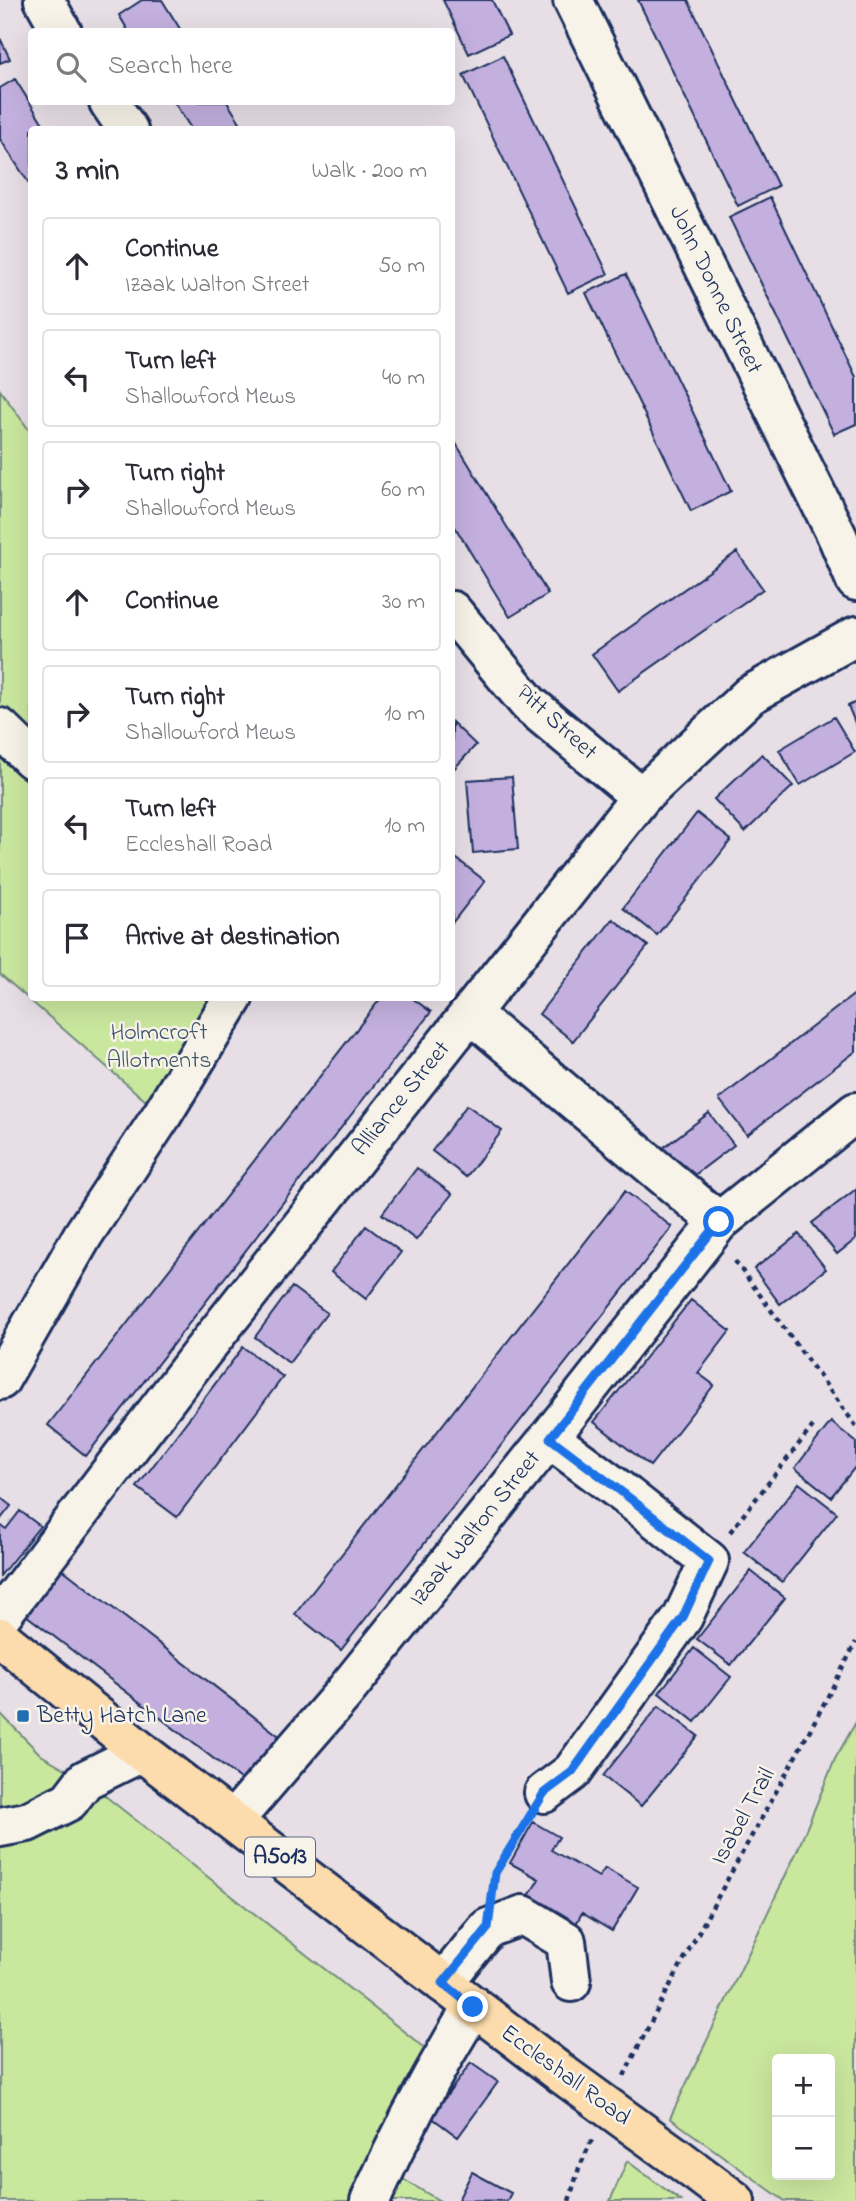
<!DOCTYPE html>
<html lang="en">
<head>
<meta charset="utf-8">
<style>
	:root { --surface:#fff; --page:#f2f2f3; --text:#2b2b33; --muted:#7c7c81; --line:#e1e1e2 }
	body { margin:0; font-family:"Indie Flower",sans-serif; background:var(--page); color:var(--text) }
	.controls { position:absolute; right:21px; bottom:21px; display:grid; overflow:hidden; border-radius:7px; box-shadow:0 7px 28px #0002 }
	.controls button { width:63px; height:63px; display:grid; place-items:center; padding:0; border:0; border-bottom:2px solid var(--line); background:var(--surface); color:var(--text); font:35px sans-serif }
	.stop { position:absolute; width:21px; height:21px; margin:-16px; border:5px solid #1a73e8; border-radius:50%; background:#fff }
	.stop.end { background:#1a73e8; border-color:#fff; box-shadow:0 2px 7px #0008 }
	.list { margin:0; padding:0; list-style:none }
	h2 { display:flex; justify-content:space-between; align-items:center; height:91px; margin:0; padding:0 28px; font-size:30px }
	h2 small { font-size:23px; font-weight:400; color:var(--muted) }
	.list li { display:grid; grid-template-columns:46px 1fr auto; gap:21px; align-items:center; box-sizing:border-box; height:98px; margin:0 14px 14px; padding:0 14px; border:2px solid var(--line); border-radius:7px }
	.list b { display:block; font-size:26px; white-space:nowrap }
	.list p { margin:0; font-size:23px; white-space:nowrap; color:var(--muted) }
	.list em { font-size:23px; font-style:normal; color:var(--muted) }
	.icon { flex:none; width:38px; height:38px; fill:none; stroke:currentColor; stroke-width:2; stroke-linecap:round; stroke-linejoin:round }
	.map { position:relative; flex:none; width:856px; height:2201px; overflow:hidden }
	.search { position:absolute; background:var(--surface); box-shadow:0 7px 28px #0002; left:28px; top:28px; width:427px; height:77px; display:flex; align-items:center; gap:18px; box-sizing:border-box; padding:0 24px; border-radius:7px; color:var(--muted); font-size:26px }
	.panel { position:absolute; background:var(--surface); box-shadow:0 7px 28px #0002; left:28px; top:126px; width:427px; height:875px; border-radius:7px }
	.map>svg:first-child { display:block }
	.green { fill:#cae79e; stroke:#728b7e; stroke-width:2; fill-rule:evenodd }
	.building { fill:#c3b0df; stroke:#1b2f5e; stroke-width:2 }
	.lines { fill:none; stroke-linecap:round; stroke-linejoin:round }
	.minor-casing { stroke:#1b2f5e; stroke-width:44 }
	.major-casing { stroke:#1b2f5e; stroke-width:44 }
	.path { stroke:#1b2f5e; stroke-width:4.5; stroke-dasharray:5 5; stroke-linecap:butt }
	.minor { stroke:#f7f3e8; stroke-width:38 }
	.major { stroke:#fcdcac; stroke-width:38 }
	.major-bridge-casing { stroke:#1b2f5e; stroke-width:44; stroke-linecap:butt }
	.major-bridge { stroke:#fcdcac; stroke-width:38 }
	.route { stroke:#1a73e8; stroke-width:9 }
	.poi-dot { fill:#1f6fb2; stroke:#f7f3e8; stroke-width:2.5 }
	.labels { text-anchor:middle; dominant-baseline:central; stroke-width:5; stroke-linejoin:round; paint-order:stroke }
	.shield { fill:#f7f3e8; stroke:#5d6a87; stroke-width:2 }
	.shield-label { font-size:23px; font-weight:bold; fill:#1b2f5e }
	.street-label { font-size:24px; fill:#1b2f5e; stroke:#f7f3e8 }
	.park-label { font-size:24px; fill:#3e546b; stroke:#f7f3e8 }
	.poi-label { font-size:24px; fill:#1b2f5e; stroke:#f7f3e8; text-anchor:start }
</style>
</head>
<body>
<div class="map">
<svg width="856" height="2201" viewBox="0 0 856 2201">
	<rect width="100%" height="100%" fill="#e7dfe5"/>
	<filter id="ink" filterUnits="userSpaceOnUse"><feTurbulence type="fractalNoise" baseFrequency=".0143" numOctaves="2"/><feDisplacementMap in="SourceGraphic" scale="14" xChannelSelector="R" yChannelSelector="G"/><feConvolveMatrix kernelMatrix="1 2 1 2 8 2 1 2 1" color-interpolation-filters="sRGB"/></filter>
	<g filter="url(#ink)">
		<!-- green -->
		<path class="green" d="M 0,390 L 32,434 L 32,998 L 253,998 L 170,1122 L 0,974 Z
			M 0,1713 L 41,1755 L 85,1780 L 440,2060 L 401,2178 L 440,2201 L 0,2201 Z
			M 856,1722 L 856,2201 L 785,2201 L 670,2118 L 798,1849 L 835,1759 ZM 830,2059 L 830,2175 L 777,2175 L 777,2059 Z
			M 627,2161 L 681,2201 L 610,2201 Z"/>
		<!-- building -->
		<path class="building" d="M 142,0 L 162,0 L 182,32 L 129,32 L 119,15 Z
			M 443,0 L 492,0 L 509,35 L 469,54 Z
			M 638,0 L 688,0 L 778,186 L 738,206 Z
			M 0,38 L 10,59 L 0,63 Z
			M 503,56 L 608,274 L 568,293 L 463,75 Z
			M 15,79 L 47,130 L 32,130 L 32,188 L 0,139 L 0,88 Z
			M 174,102 L 227,102 L 245,130 L 192,130 Z
			M 770,197 L 856,377 L 856,424 L 834,434 L 729,217 Z
			M 626,274 L 731,491 L 691,511 L 586,293 Z
			M 452,437 L 548,594 L 510,617 L 452,522 Z
			M 737,552 L 763,589 L 618,691 L 592,654 Z
			M 856,702 L 856,725 L 848,706 Z
			M 834,717 L 855,752 L 800,785 L 779,750 Z
			M 452,722 L 476,745 L 452,771 Z
			M 762,754 L 793,786 L 745,832 L 714,799 Z
			M 512,777 L 518,849 L 473,853 L 467,780 Z
			M 697,813 L 731,840 L 657,935 L 623,908 Z
			M 452,855 L 485,881 L 452,923 Z
			M 613,919 L 648,946 L 573,1041 L 539,1014 Z
			M 856,993 L 856,1051 L 747,1135 L 719,1099 Z
			M 381,998 L 412,998 L 431,1012 L 86,1456 L 48,1425 Z
			M 467,1105 L 502,1131 L 466,1177 L 432,1151 Z
			M 709,1113 L 734,1145 L 688,1180 L 663,1148 Z
			M 417,1168 L 452,1194 L 416,1240 L 382,1214 Z
			M 856,1189 L 856,1239 L 837,1254 L 812,1223 Z
			M 625,1191 L 672,1227 L 341,1650 L 295,1614 Z
			M 366,1226 L 401,1252 L 366,1299 L 331,1272 Z
			M 799,1234 L 826,1269 L 780,1304 L 754,1269 Z
			M 292,1287 L 327,1313 L 289,1363 L 255,1337 Z
			M 691,1300 L 730,1331 L 698,1373 L 714,1385 L 650,1466 L 594,1422 Z
			M 243,1347 L 283,1377 L 177,1517 L 137,1487 Z
			M 831,1422 L 856,1442 L 856,1466 L 831,1497 L 795,1468 Z
			M 799,1483 L 837,1513 L 782,1582 L 744,1552 Z
			M 0,1497 L 11,1506 L 0,1520 Z
			M 20,1511 L 40,1526 L 0,1576 L 0,1525 L 6,1529 Z
			M 61,1568 L 283,1739 L 248,1785 L 26,1615 Z
			M 751,1571 L 785,1598 L 731,1665 L 697,1639 Z
			M 694,1648 L 731,1677 L 695,1722 L 659,1693 Z
			M 659,1706 L 698,1736 L 641,1806 L 603,1776 Z
			M 533,1822 L 559,1837 L 551,1850 L 599,1877 L 605,1868 L 638,1887 L 612,1931 L 582,1913 L 576,1924 L 529,1896 L 539,1879 L 510,1863 Z
			M 471,2063 L 498,2082 L 458,2137 L 431,2117 Z
			M 472,2172 L 511,2193 L 507,2201 L 458,2200 Z"/>
		<g class="lines">
			<!-- minor casing -->
			<g class="minor-casing">
				<path id="minor" d="M 44,0 L 62,32
					M 573,0 L 838,538 L 856,581
					M 109,102 L 128,130
					M 452,611 L 529,704 L 641,797
					M 0,728 L 32,759
					M 471,1014 L 719,1222
					M 0,1380 L 83,1235 L 162,1115 L 233,998
					M 0,1617 L 203,1351 L 641,797 L 750,695 L 856,636
					M 544,1793 L 572,1772 L 683,1617 L 709,1561 L 627,1496 L 549,1438
					M 233,1821 L 343,1694 L 549,1438 L 719,1222 L 856,1112
					M 0,1827 L 27,1822 L 69,1801 L 85,1780 L 142,1752
					M 443,1983 L 488,1928 L 523,1915 L 566,1941 L 571,1982
					M 370,2201 C 400,2134 434,2070 473,2007"/>
			</g>
			<!-- major casing -->
			<g class="major-casing">
				<path id="major" d="M 0,1637 L 142,1752 L 562,2074
					M 675,2156 L 735,2201"/>
			</g>
			<!-- path -->
			<path class="path" d="M 735,1261 L 856,1426
				M 730,1532 L 813,1426
				M 493,1886 L 495,1873 L 526,1823
				M 624,2076 C 696,1928 782,1788 856,1642
				M 569,2201 L 579,2168 L 592,2140"/>
			<!-- minor -->
			<use href="#minor" class="minor"/>
			<!-- major -->
			<use href="#major" class="major"/>
			<!-- major-bridge casing -->
			<g class="major-bridge-casing">
				<path id="major-bridge" d="M 562,2074 L 675,2156"/>
			</g>
			<!-- major-bridge -->
			<use href="#major-bridge" class="major-bridge"/>
		</g>
	</g>
	<g class="lines" filter="url(#ink)">
		<!-- route -->
		<path class="route" d="M 473,2007 L 443,1983 L 488,1928 L 495,1873 L 544,1793 L 572,1772 L 683,1617 L 709,1561 L 627,1496 L 550,1438 L 719,1222"/>
	</g>
	<!-- markers -->
	<rect class="poi-dot" x="16" y="1709" width="14" height="14" rx="3.5"/>
	<g class="labels">
		<!-- shield labels -->
		<rect class="shield" x="245" y="1837.5" width="70" height="39" rx="5"/>
		<g class="shield-label">
			<text x="280" y="1857">A5013</text>
		</g>
		<!-- street labels -->
		<g class="street-label">
			<text transform="translate(715 290) rotate(64)">John Donne Street</text>
			<text transform="translate(556 723) rotate(42)">Pitt Street</text>
			<text transform="translate(402 1099) rotate(-51)">Alliance Street</text>
			<text transform="translate(476 1529) rotate(-51)">Izaak Walton Street</text>
			<text transform="translate(744 1817) rotate(-61)">Isabel Trail</text>
			<text transform="translate(565 2076) rotate(36)">Eccleshall Road</text>
		</g>
		<!-- park labels -->
		<g class="park-label">
			<text x="159" y="1033">Holmcroft<tspan x="159" dy="28">Allotments</tspan></text>
		</g>
		<!-- poi labels -->
		<g class="poi-label">
			<text x="37" y="1716">Betty Hatch Lane</text>
		</g>
	</g>
</svg>
<div class="controls">
<button>+</button>
<button>−</button>
</div>
<div class="stop" style="left:719px;top:1222px"></div>
<div class="stop end" style="left:473px;top:2007px"></div>
<div class="search"><svg class="icon" aria-label="search" viewBox="0 0 24 24"><circle cx="10" cy="10" r="6"/><path d="M15 15l6 6"/></svg>Search here</div>
<section class="panel">
<h2>3 min<small>Walk · 200 m</small></h2>
<ul class="list">
<li><svg class="icon" aria-label="ahead" viewBox="0 0 24 24"><path d="M12 20V5M6 11l6-6 6 6"/></svg><div><b>Continue</b><p>Izaak Walton Street</p></div><em>50 m</em></li>
<li><svg class="icon" aria-label="left" viewBox="0 0 24 24"><path d="M17 20v-9H6M10 6l-5 5 5 5"/></svg><div><b>Turn left</b><p>Shallowford Mews</p></div><em>40 m</em></li>
<li><svg class="icon" aria-label="right" viewBox="0 0 24 24"><path d="M7 20v-9h11M14 6l5 5-5 5"/></svg><div><b>Turn right</b><p>Shallowford Mews</p></div><em>60 m</em></li>
<li><svg class="icon" aria-label="ahead" viewBox="0 0 24 24"><path d="M12 20V5M6 11l6-6 6 6"/></svg><div><b>Continue</b></div><em>30 m</em></li>
<li><svg class="icon" aria-label="right" viewBox="0 0 24 24"><path d="M7 20v-9h11M14 6l5 5-5 5"/></svg><div><b>Turn right</b><p>Shallowford Mews</p></div><em>10 m</em></li>
<li><svg class="icon" aria-label="left" viewBox="0 0 24 24"><path d="M17 20v-9H6M10 6l-5 5 5 5"/></svg><div><b>Turn left</b><p>Eccleshall Road</p></div><em>10 m</em></li>
<li><svg class="icon" aria-label="arrive" viewBox="0 0 24 24"><path d="M6 21V4h12l-3 4 3 4H6"/></svg><div><b>Arrive at destination</b></div></li>
</ul>
</section>
</div>
</body>
</html>
